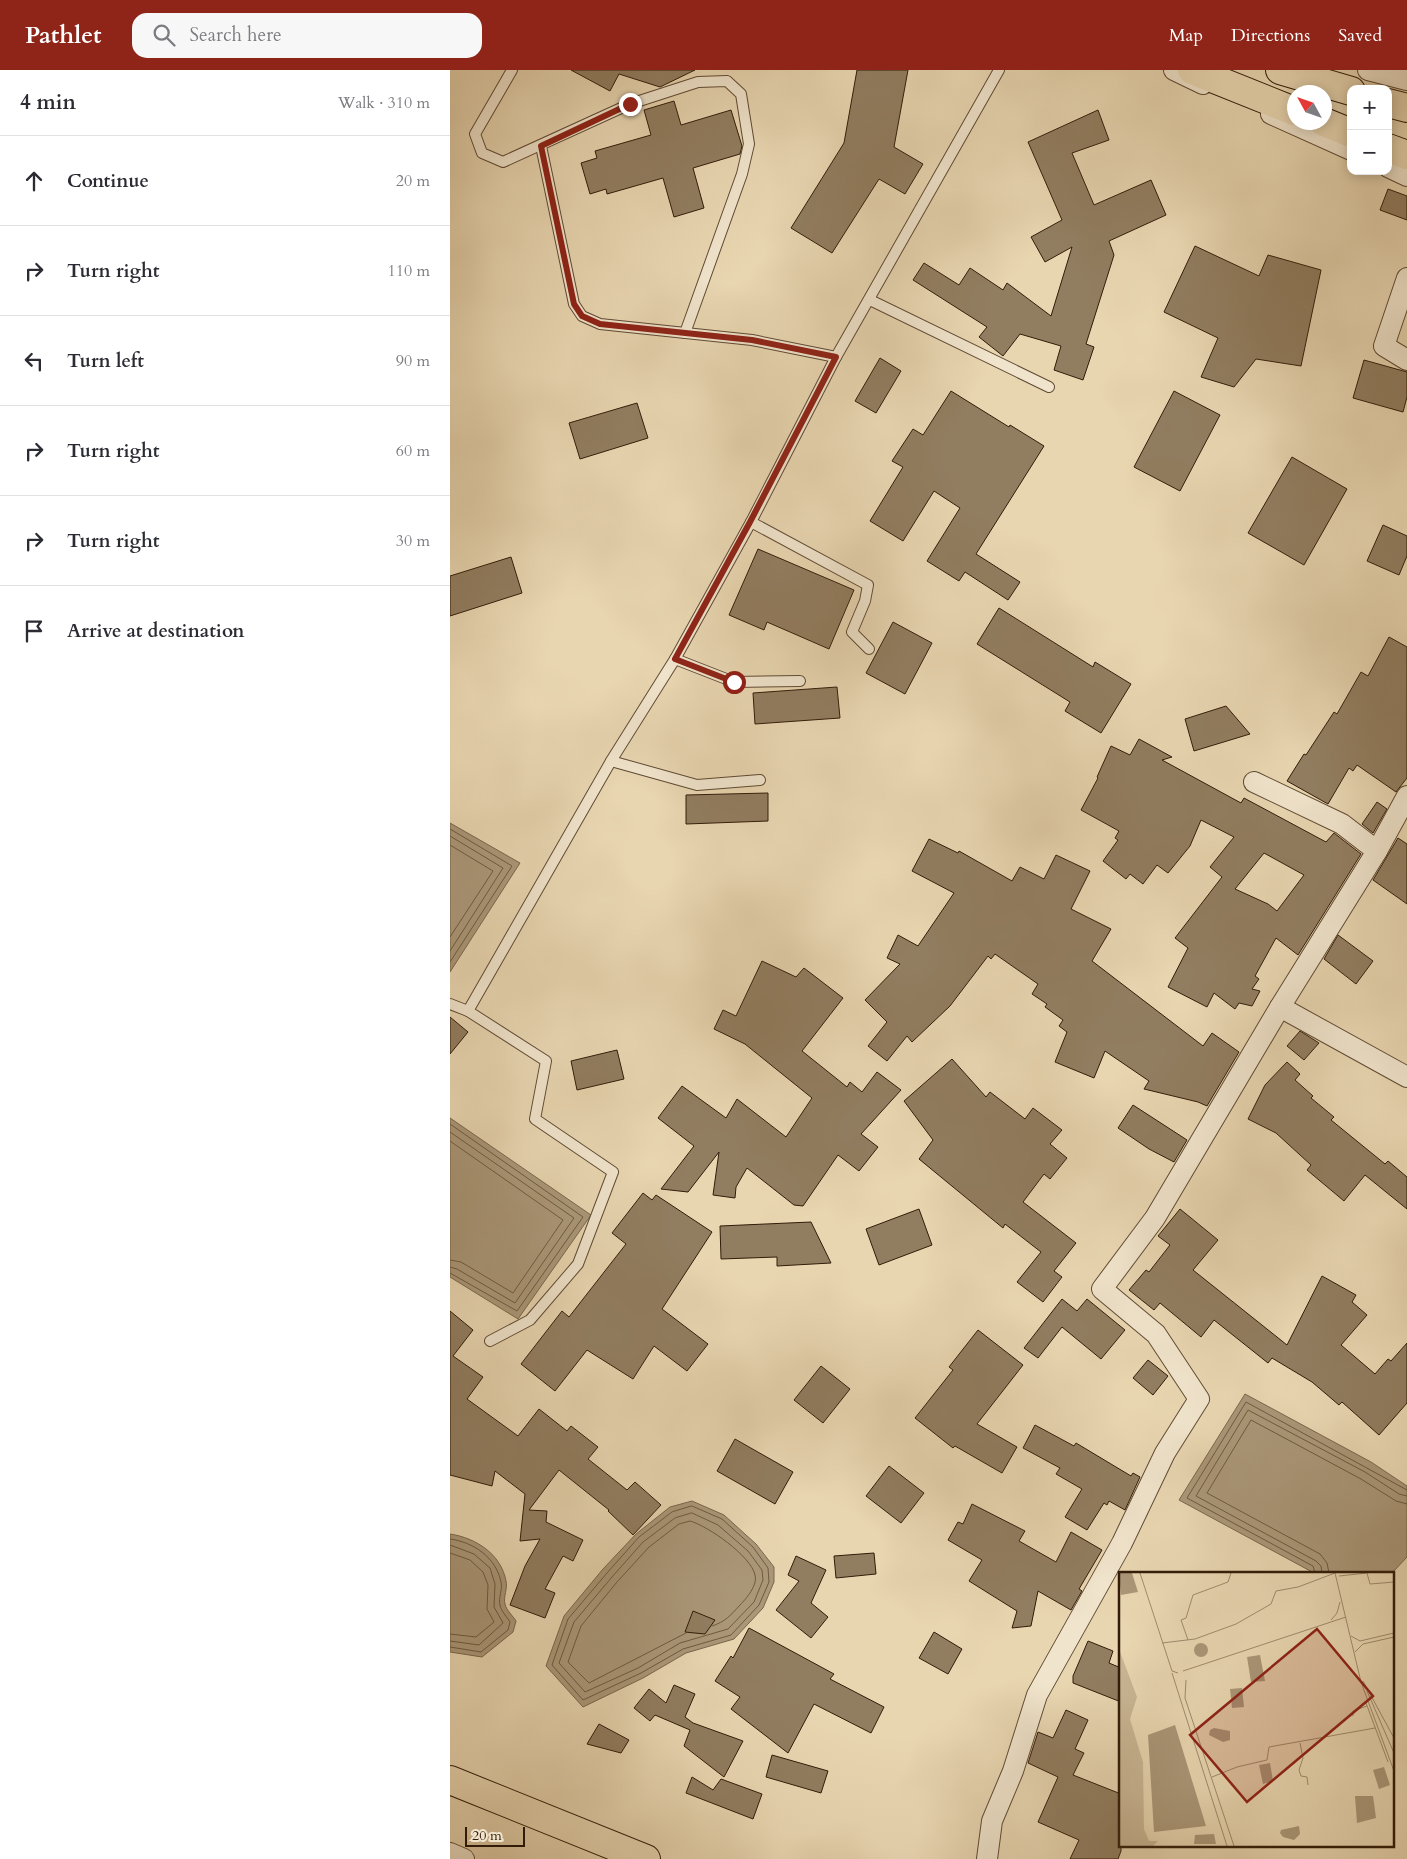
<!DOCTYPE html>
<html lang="en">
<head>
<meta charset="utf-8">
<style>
	:root { --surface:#fff; --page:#f7f7f7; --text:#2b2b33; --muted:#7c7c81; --line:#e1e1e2; --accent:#8f2418 }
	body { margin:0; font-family:Cardo,serif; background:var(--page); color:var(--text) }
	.controls { position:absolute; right:15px; top:15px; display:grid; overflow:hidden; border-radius:10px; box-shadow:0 2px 12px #0003 }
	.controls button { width:45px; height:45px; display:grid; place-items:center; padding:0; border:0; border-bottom:1px solid var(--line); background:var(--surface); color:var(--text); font:25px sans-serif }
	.compass { position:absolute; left:837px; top:15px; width:45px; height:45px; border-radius:50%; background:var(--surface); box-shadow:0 2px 12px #0003; rotate:310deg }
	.scale { position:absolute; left:15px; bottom:12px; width:60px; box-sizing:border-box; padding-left:5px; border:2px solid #321c09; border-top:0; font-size:14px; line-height:18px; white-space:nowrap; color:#321c09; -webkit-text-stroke:4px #f0e4cc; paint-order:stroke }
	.stop { position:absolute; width:15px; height:15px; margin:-11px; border:4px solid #8f2418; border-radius:50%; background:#fff }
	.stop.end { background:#8f2418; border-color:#fff; box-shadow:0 1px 5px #0008 }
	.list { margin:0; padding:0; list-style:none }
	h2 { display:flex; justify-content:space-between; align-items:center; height:65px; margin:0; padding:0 20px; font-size:21px }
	h2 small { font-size:16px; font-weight:400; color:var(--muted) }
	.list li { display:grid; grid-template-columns:32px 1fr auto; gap:15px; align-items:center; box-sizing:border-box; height:90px; padding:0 20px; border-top:1px solid var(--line) }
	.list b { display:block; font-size:19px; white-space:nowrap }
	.list em { font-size:16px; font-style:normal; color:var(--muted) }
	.icon { flex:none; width:28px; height:28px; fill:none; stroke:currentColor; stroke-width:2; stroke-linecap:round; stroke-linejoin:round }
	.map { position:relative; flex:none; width:957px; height:1789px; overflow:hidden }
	header { display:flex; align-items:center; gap:30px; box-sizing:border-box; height:70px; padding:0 25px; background:var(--accent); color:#fff }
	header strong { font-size:24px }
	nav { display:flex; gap:28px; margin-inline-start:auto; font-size:18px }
	.search { width:350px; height:45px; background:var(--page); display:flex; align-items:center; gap:12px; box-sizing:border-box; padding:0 18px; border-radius:15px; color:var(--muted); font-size:19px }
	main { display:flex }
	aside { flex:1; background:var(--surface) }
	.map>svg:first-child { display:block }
	.water { fill:#aa9778; stroke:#7a664c }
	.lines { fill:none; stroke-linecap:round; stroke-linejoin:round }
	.shore { stroke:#6e5a40; stroke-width:1 }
	.building { fill:#917d60; stroke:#321c09; fill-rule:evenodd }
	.lane-casing { stroke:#604a33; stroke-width:12 }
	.street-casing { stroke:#604a33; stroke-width:22 }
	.highway-casing { stroke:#321c09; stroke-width:30 }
	.lane { stroke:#f0e4cc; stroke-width:10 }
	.street { stroke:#f0e4cc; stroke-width:20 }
	.highway { stroke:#e8d6b1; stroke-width:28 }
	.route { stroke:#8f2418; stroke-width:6 }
	.inset-road { fill:none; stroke:#9f8c6e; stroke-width:1 }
	.view { fill:#8f2418; fill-opacity:0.15; stroke:#8f2418; stroke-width:2.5 }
	.inset-edge { fill:none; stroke:#321c09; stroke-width:2.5 }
</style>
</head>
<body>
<header>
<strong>Pathlet</strong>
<div class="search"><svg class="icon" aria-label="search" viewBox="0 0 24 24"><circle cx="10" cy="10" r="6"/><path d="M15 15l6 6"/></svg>Search here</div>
<nav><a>Map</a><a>Directions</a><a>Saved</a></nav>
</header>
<main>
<aside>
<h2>4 min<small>Walk · 310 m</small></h2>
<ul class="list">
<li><svg class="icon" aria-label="ahead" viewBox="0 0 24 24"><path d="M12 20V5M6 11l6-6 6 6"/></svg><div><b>Continue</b></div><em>20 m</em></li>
<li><svg class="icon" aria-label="right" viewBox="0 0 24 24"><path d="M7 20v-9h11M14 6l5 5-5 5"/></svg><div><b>Turn right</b></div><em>110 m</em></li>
<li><svg class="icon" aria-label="left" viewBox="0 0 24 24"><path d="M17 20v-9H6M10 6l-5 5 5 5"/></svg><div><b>Turn left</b></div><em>90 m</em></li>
<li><svg class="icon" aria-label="right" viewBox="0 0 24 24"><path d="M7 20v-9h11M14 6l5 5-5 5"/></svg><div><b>Turn right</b></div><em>60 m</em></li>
<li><svg class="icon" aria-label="right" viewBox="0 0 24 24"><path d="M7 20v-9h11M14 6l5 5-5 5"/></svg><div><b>Turn right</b></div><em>30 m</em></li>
<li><svg class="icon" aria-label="arrive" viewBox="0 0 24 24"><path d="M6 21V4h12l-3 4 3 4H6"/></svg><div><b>Arrive at destination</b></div></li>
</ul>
</aside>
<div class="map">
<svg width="957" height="1789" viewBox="0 0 957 1789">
	<rect width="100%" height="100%" fill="#e8d6b1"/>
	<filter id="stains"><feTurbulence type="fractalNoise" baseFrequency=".004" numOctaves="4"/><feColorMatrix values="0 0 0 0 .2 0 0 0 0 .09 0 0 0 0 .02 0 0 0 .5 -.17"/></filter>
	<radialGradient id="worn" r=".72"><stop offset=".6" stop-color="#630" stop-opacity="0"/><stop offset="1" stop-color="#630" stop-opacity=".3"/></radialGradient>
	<g class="water">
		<path d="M0 753 70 793 0 902Z"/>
		<path d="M0 1048 141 1145 68 1249 0 1207Z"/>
		<path d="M795 1324 921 1392 957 1416V1487L942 1503H864L729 1430Z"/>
		<path d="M242 1431 274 1445 306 1474 324 1497V1512L313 1538 284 1569 236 1583 193 1608 133 1637 96 1596 114 1546 153 1499 186 1464 220 1437Z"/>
		<path d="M0 1464C26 1468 51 1484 56 1511 58 1518 53 1527 55 1534 56 1540 63 1546 66 1551L63 1562 32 1587 0 1582Z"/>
	</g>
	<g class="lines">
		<g class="shore">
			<path d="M0 759 62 796 0 892"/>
			<path d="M0 766 53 798 0 881"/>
			<path d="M0 775 43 801 0 867"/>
			<path d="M0 1054 133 1147 67 1241 0 1203"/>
			<path d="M0 1062 124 1148 65 1233 7 1199 0 1197"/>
			<path d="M0 1071 113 1150 63 1223 11 1192 0 1190"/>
			<path d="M242 1436 272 1449 303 1477 318 1498 319 1512 309 1535 281 1565 233 1579 191 1603 133 1630 102 1595 118 1549 157 1503 189 1467 222 1442Z"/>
			<path d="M242 1443 268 1455 298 1481 312 1500 313 1510 304 1532 278 1559 230 1573 188 1598 135 1622 109 1593 124 1552 162 1507 193 1472 225 1448Z"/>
			<path d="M0 1469C23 1472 46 1487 51 1512 53 1519 48 1528 50 1535 51 1541 57 1547 60 1552L58 1560 31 1582 0 1577"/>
			<path d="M0 1475 24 1484 40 1498 45 1514 44 1537 53 1553 29 1575 0 1571"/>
			<path d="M0 1483 20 1490 33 1502 38 1515 37 1539 44 1552 26 1567 0 1564"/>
			<path d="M865 1503 863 1496 737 1428 796 1332 957 1420"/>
			<path d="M872 1503 871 1496 866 1491 746 1426 798 1340 915 1402 949 1424 957 1426"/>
			<path d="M879 1503 877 1493 870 1484 757 1423 801 1350 911 1409 946 1431 957 1434"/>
			<path d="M236 1563 139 1613 118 1592 131 1556 167 1512 199 1477 229 1454 240 1451C258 1456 301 1486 305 1505 308 1515 296 1529 290 1535 281 1545 275 1552 262 1556"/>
		</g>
	</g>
	<g class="building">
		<path d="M121 0H245L210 17 169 4 160 21Z"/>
		<path d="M407 0H458L444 77 473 94 455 124 429 109 382 183 341 158 394 73Z"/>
		<path d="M224 31 231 55 281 40 292 76 290 84 243 98 254 138 224 147 213 108 157 124 156 119 140 124 131 93 147 88 145 81 201 65 194 40Z"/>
		<path d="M648 40 659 70 622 83 644 135 701 110 716 145 659 171 664 185 636 274 644 277 633 310 604 300 611 276 570 264 553 286 529 267 537 257 463 210 474 193 509 215 520 198 553 220 557 213 601 246 622 177 595 192 581 167 612 150 578 72Z"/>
		<path d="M938 119 957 126V150L930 140Z"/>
		<path d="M745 176 809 206 818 185 871 200 851 296 806 289 784 317 751 307 768 268 714 242Z"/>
		<path d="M430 288 451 301 426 343 405 331Z"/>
		<path d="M914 290 957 302V327L953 342 903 328Z"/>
		<path d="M501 321 559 357 560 355 594 376 526 484 570 512 558 530 515 502 509 511 477 491 510 438 484 421 453 471 420 451 453 397 442 391 463 359 473 365Z"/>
		<path d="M724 321 770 345 730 421 684 397Z"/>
		<path d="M187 333 198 368 130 389 119 353Z"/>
		<path d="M842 387 897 419 854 495 798 463Z"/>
		<path d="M933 455 957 466V486L949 505 917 491Z"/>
		<path d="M308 479 404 520 379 579 317 552 314 560 279 545Z"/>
		<path d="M61 487 72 523 0 546V506Z"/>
		<path d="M549 538 643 597 645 592 681 614 651 663 615 641 620 632 527 574Z"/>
		<path d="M443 552 482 573 455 624 416 603Z"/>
		<path d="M939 567 957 577V708L946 722 907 695 903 701 899 698 878 734 837 711 854 684 856 685 884 642 887 644 911 602 918 606Z"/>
		<path d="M387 617 390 648 305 654 303 623Z"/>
		<path d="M776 636 800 664 744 681 735 649Z"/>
		<path d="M689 669 722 687 712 690 791 733 794 728 876 772 884 763 911 784 848 885 826 868 805 906 809 909 802 919 810 921 802 936 789 933 785 939 764 923 757 937 718 917 738 878 725 868 772 807 760 797 784 767 751 750 740 776 718 803 707 795 693 814 680 804 676 809 653 791 668 770 665 768 669 761 631 740 648 708 647 707 661 676 680 685ZM814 783 854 805 827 841 818 834 785 819Z"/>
		<path d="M318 723V751L236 754V725Z"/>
		<path d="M927 732 937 739 923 763 912 754Z"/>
		<path d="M948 768 957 774V834L923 810Z"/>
		<path d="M479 769 508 783 509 781 562 811 570 797 594 809 606 785 640 801 621 839 661 859 642 891 753 976 762 963 789 982 757 1036 748 1032 694 1019 699 1011 655 981 644 1008 605 992 617 962 609 956 613 950 595 937 597 934 582 924 588 914 545 884 541 889 538 886 500 936 462 972 457 966 437 991 418 976 437 952 415 930 450 894 437 888 448 865 468 876 504 823 462 801Z"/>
		<path d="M888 865 923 891 906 914 874 889Z"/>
		<path d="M312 891 346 907 354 898 393 928 352 981 397 1017 400 1012 412 1022 427 1002 451 1020 411 1064 428 1077 409 1101 388 1085 353 1136 344 1135 297 1098 286 1117 285 1128 263 1125 269 1082 238 1122 211 1119 244 1076 208 1048 232 1016 276 1048 287 1029 336 1067 362 1028 295 974 264 959 273 940 286 946Z"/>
		<path d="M0 947 18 962 0 984Z"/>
		<path d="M850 961 869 973 854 990 837 976Z"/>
		<path d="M167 980 174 1009 127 1020 121 991Z"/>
		<path d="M502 989 536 1027 540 1022 575 1049 583 1038 612 1060 600 1074 617 1088 600 1109 594 1104 573 1132 626 1173 604 1201 612 1207 593 1232 567 1212 591 1182 555 1154 553 1158 469 1089 483 1070 454 1031Z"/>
		<path d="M837 992 850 1004 845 1010 863 1026 861 1028 884 1047 881 1050 935 1094 938 1091 957 1107V1139L915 1105 894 1131 857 1100 861 1095 826 1063 798 1049 815 1015Z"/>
		<path d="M683 1035 737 1070 724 1092 699 1079 668 1058Z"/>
		<path d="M193 1123 202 1130 206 1125 262 1162 212 1239 258 1274 237 1301 204 1276 183 1309 137 1280 105 1321 71 1294 112 1241 119 1247 176 1174 162 1163Z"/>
		<path d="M469 1139 482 1175 429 1195 416 1159Z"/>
		<path d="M730 1139 768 1170 743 1200 837 1275 872 1206 906 1225 902 1232 917 1245 891 1275 925 1304 938 1289 941 1291 957 1273V1333L929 1365 892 1332 889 1335 862 1312 822 1288 818 1293 764 1250 751 1267 710 1233 704 1240 679 1220 696 1200 699 1202 720 1175 708 1166Z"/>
		<path d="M361 1152 381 1193 327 1196V1187L271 1189 270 1156Z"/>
		<path d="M612 1229 627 1241 637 1229 675 1260 651 1289 612 1257 588 1288 574 1278Z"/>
		<path d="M0 1241 23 1260 3 1286 33 1307 17 1329 68 1366 89 1339 117 1361 121 1356 148 1377 138 1389 177 1420 185 1412 211 1435 183 1465 158 1441 159 1440 109 1400 79 1440 97 1441 96 1452 133 1470 123 1491 113 1486 95 1519 105 1523 95 1548 60 1535 75 1496 90 1469 70 1471 75 1424 45 1401 42 1416 0 1405Z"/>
		<path d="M528 1260 573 1295 527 1354 567 1377 552 1403 505 1376 503 1378 465 1348 503 1300 499 1297Z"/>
		<path d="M698 1290 718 1306 703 1325 683 1308Z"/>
		<path d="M371 1296 400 1319 373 1353 344 1330Z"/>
		<path d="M585 1355 624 1376 626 1373 681 1406 683 1403 690 1407 675 1440 659 1431 657 1435 654 1433 637 1460 615 1447 632 1419 606 1404 610 1398 573 1378Z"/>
		<path d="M285 1369 343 1402 325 1434 267 1401Z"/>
		<path d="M439 1396 474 1423 451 1453 416 1426Z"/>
		<path d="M522 1434 575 1461 569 1471 606 1492 621 1462 652 1480 629 1519 632 1521 621 1540 588 1521 581 1556 562 1558 567 1541 519 1511 532 1490 498 1470 508 1452 513 1454Z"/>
		<path d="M424 1483 426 1504 386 1508 384 1486Z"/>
		<path d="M346 1486 376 1500 361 1533 378 1547 361 1568 326 1540 349 1511 338 1505Z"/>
		<path d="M243 1541 265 1550 255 1564 235 1562Z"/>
		<path d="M299 1558 384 1604 380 1609 434 1637 421 1663 364 1634 338 1683 281 1639 290 1627 265 1611 281 1586 283 1588Z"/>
		<path d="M484 1562 512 1579 498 1604 469 1588Z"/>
		<path d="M638 1571 663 1581 659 1593 671 1598V1632L623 1613V1606Z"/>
		<path d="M224 1615 245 1624 235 1647 243 1653 293 1671 274 1707 234 1676 240 1660 205 1645 200 1651 184 1638 199 1619 216 1633Z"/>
		<path d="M616 1640 638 1650 625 1679 634 1683 623 1705 671 1724V1781L668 1789H620L629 1770 588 1752 608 1707 578 1693 588 1662 603 1668Z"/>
		<path d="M149 1654 179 1670 171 1683 137 1674Z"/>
		<path d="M322 1685 378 1701 371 1723 316 1707Z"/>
		<path d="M242 1707 263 1720 271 1709 312 1724 303 1749 236 1723Z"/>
	</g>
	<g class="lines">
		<defs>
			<g id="lane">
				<path d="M62 0 25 64 32 83 53 92 180 34 248 12 277 11 291 24 299 74 292 104 235 263"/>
				<path d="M91 76 124 234 132 246 150 254 302 270 386 287"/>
				<path d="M420 230 599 317"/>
				<path d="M301 452 418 515 415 531 402 562 419 579"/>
				<path d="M225 589 284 612 350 611"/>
				<path d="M161 691 247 715 310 710"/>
				<path d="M0 934 18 941 96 991 85 1049 163 1102 128 1194 80 1250 40 1271"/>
				<path d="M18 941 161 691 225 589 301 452 386 287 549 0"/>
			</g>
			<g id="street">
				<path d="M724 0 753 14"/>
				<path d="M918 0 957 10"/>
				<path d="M821 44 901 80"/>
				<path d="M938 97 957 106"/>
				<path d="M957 208 934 276 957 290"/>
				<path d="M804 712 892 754 927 781"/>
				<path d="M830 937 957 1007"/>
				<path d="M0 1783 14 1789"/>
				<path d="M537 1789 542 1751 563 1701 587 1625 672 1473 715 1383 749 1329 706 1264 652 1219 705 1148 830 937 927 781 957 726"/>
			</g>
			<g id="highway">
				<path d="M742 0 844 41"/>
				<path d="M830 0 901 21"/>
				<path d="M938 33 957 38"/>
				<path d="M874 52 901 63"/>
				<path d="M938 78 957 85"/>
				<path d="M0 1710 196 1789"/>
			</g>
		</defs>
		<use href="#lane" class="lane-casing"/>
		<use href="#street" class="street-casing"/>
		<use href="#highway" class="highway-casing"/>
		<use href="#lane" class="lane"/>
		<use href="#street" class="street"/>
		<use href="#highway" class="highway"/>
	</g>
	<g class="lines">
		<path class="route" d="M180 34 91 76 124 234 132 246 150 254 302 270 386 287 300 452 225 589 284 612"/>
	</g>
	<g transform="translate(669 1502)">
		<rect width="275" height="275" fill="#e8d6b1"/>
		<path d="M0 77 18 125 11 147 24 190 25 257 30 269H39L34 274H0Z" fill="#c9b694"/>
		<path d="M0 1H13L19 20 2 23ZM75 78a7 7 0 1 1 14 0a7 7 0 1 1-14 0ZM141 83 146 109 132 110 128 85ZM123 116 125 135 113 136 111 117ZM56 153 87 254 35 260 29 163ZM95 156 111 159V168L104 170 90 163 91 158ZM151 191 154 209 144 212 140 193ZM265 195 271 213 260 217 254 198ZM236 224H254L257 246 238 251ZM180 254 181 262 175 268 164 265 161 261 162 258ZM95 262 97 272H75L76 263Z" fill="#aa9778"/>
		<path class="inset-road" d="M21 1 53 99 59 101M216 1 242 110 275 199M220 4 248 1 251 12 275 10M212 48 218 41 221 30M232 64 241 69 275 61M69 68 62 48 67 46 74 23 109 10 112 1M43 71 76 67 117 52 152 32 157 19 179 15 216 1M236 80 244 72 275 65M64 99 227 45M53 101 108 274M67 108 66 126 115 274M244 109 275 166M248 119 275 181M247 131 269 190M234 144V139L248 134M181 171 184 186 180 198 182 204 188 205 189 213M93 205 118 195 148 188 150 175 256 156"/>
		<path class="view" d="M198 57 254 124 128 230 71 163Z"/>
		<rect width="275" height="275" class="inset-edge"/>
	</g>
	<rect width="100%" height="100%" filter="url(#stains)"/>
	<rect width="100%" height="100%" fill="url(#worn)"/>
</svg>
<div class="controls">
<button>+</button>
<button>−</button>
</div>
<svg class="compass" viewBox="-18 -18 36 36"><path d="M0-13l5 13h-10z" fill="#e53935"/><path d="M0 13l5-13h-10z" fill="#7c7c81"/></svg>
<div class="scale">20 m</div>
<div class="stop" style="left:284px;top:612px"></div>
<div class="stop end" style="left:180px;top:34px"></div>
</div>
</main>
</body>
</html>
